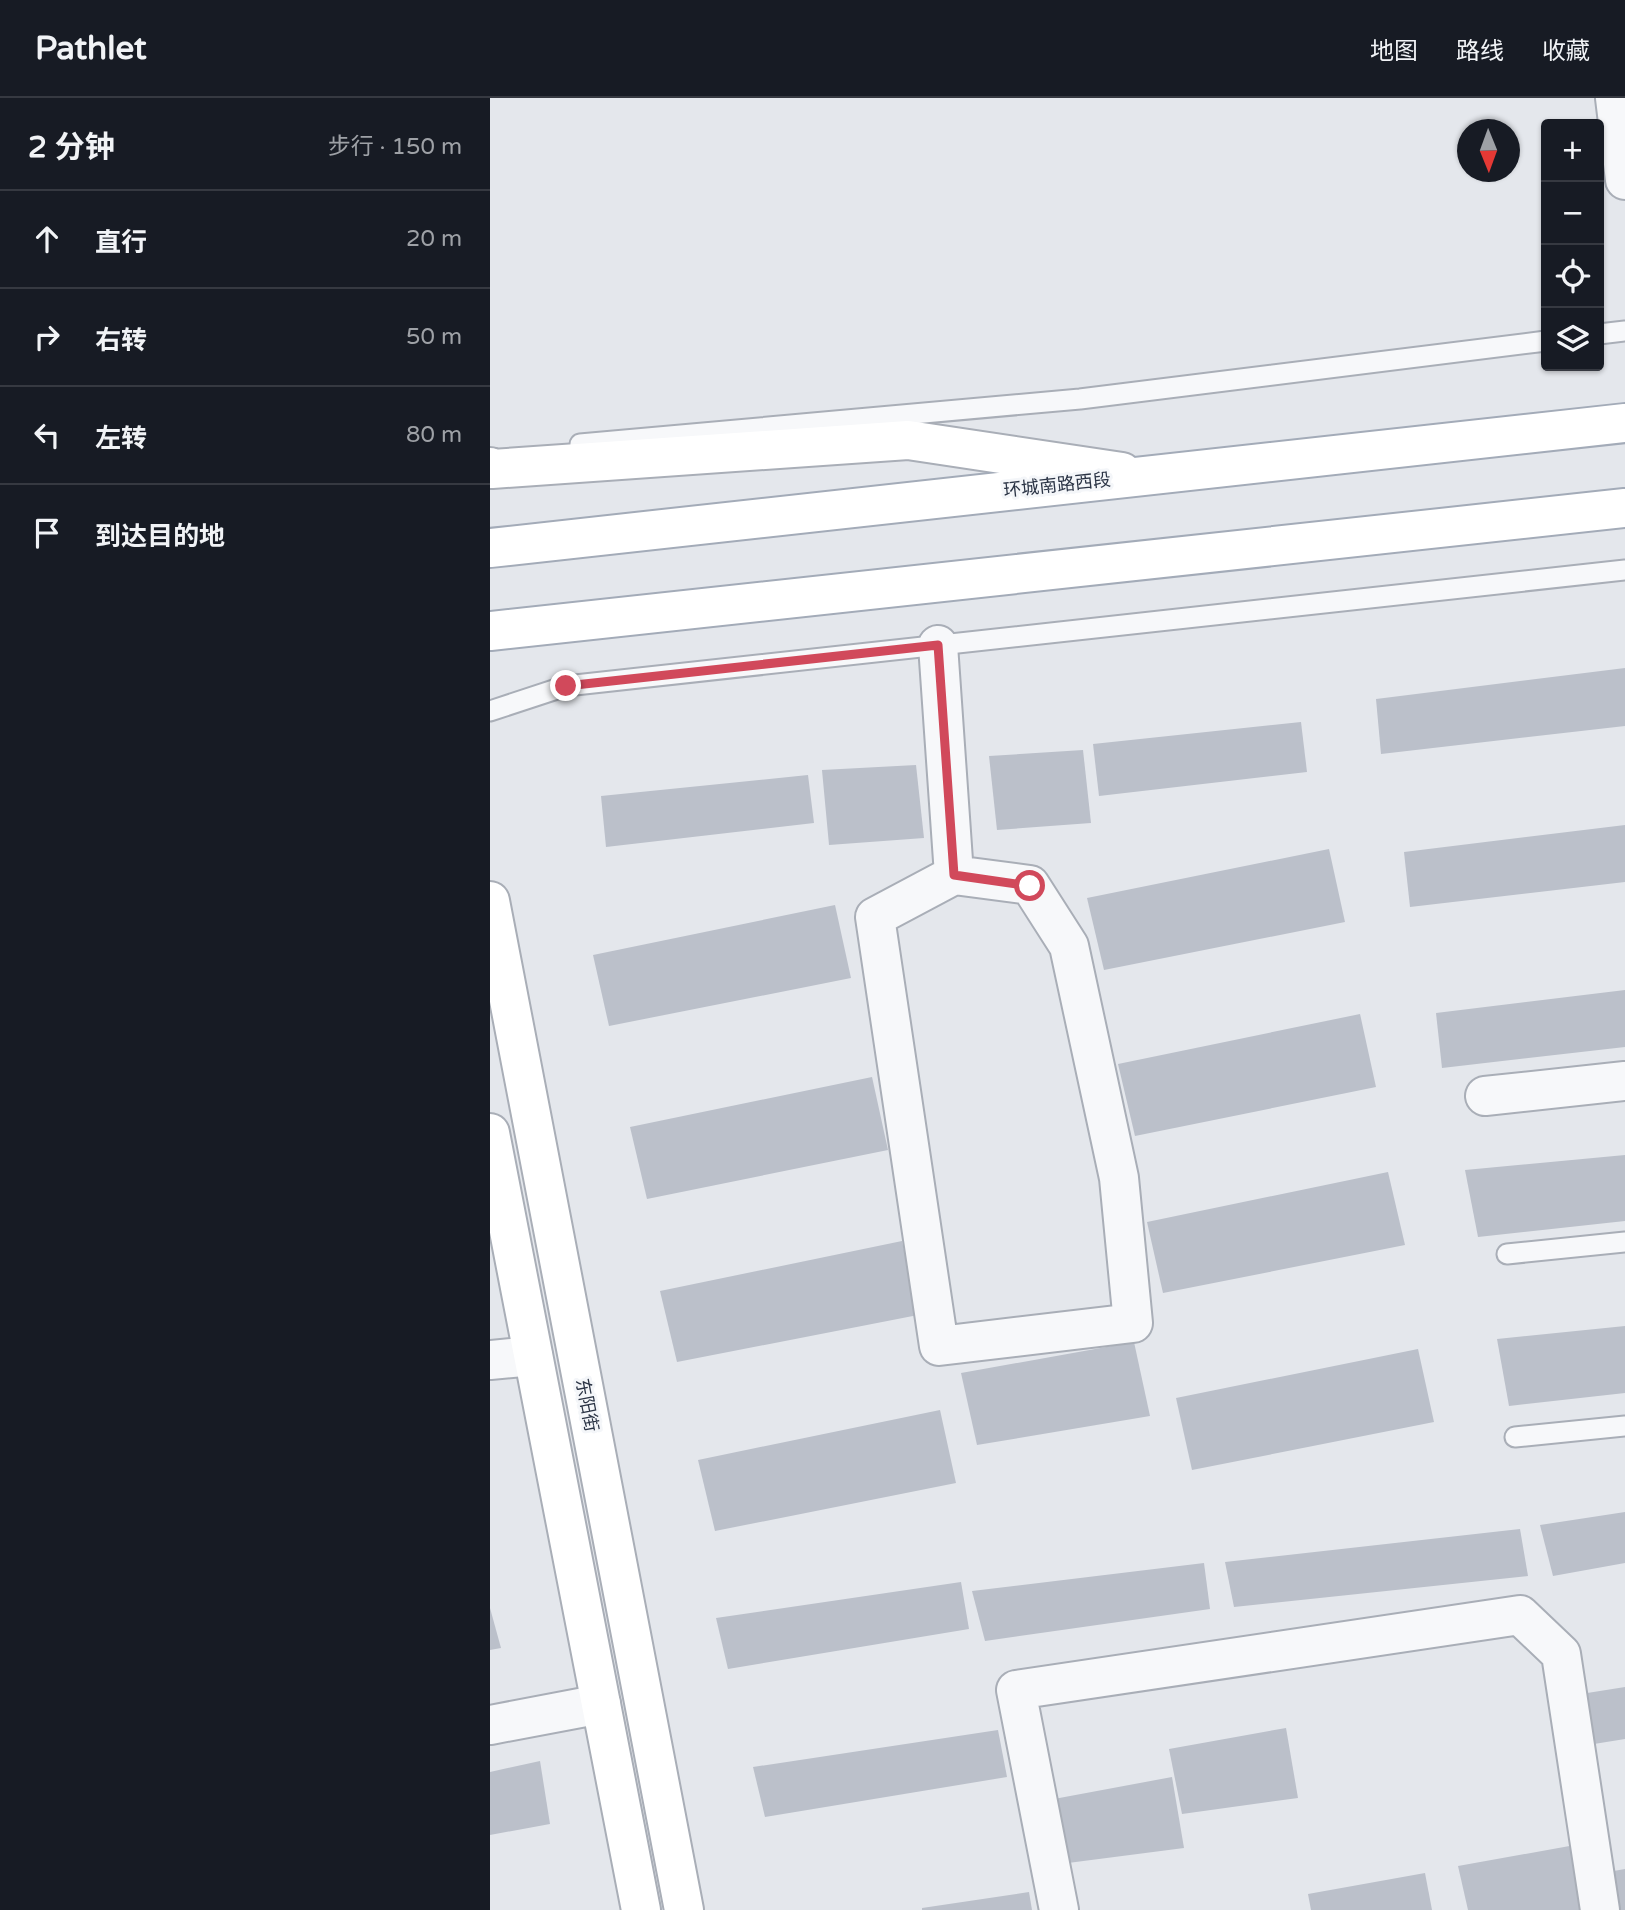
<!DOCTYPE html>
<html lang="zh">
<head>
<meta charset="utf-8">
<style>
	:root { --surface:#171b24; --page:#242831; --text:#f1f3f6; --muted:#9ea1a6; --line:#363941 }
	body { margin:0; font-family:"Varela Round","Noto Sans SC",sans-serif; background:var(--page); color:var(--text) }
	.controls { position:absolute; right:21px; top:21px; display:grid; overflow:hidden; border-radius:7px; box-shadow:0 2px 5px #0004 }
	.controls button { width:63px; height:63px; display:grid; place-items:center; padding:0; border:0; border-bottom:2px solid var(--line); background:var(--surface); color:var(--text); font:35px sans-serif }
	.compass { position:absolute; left:967px; top:21px; width:63px; height:63px; border-radius:50%; background:var(--surface); box-shadow:0 2px 5px #0004; rotate:179deg }
	.stop { position:absolute; width:21px; height:21px; margin:-16px; border:5px solid #d1495b; border-radius:50%; background:#fff }
	.stop.end { background:#d1495b; border-color:#fff; box-shadow:0 2px 7px #0008 }
	.list { margin:0; padding:0; list-style:none }
	h2 { display:flex; justify-content:space-between; align-items:center; height:91px; margin:0; padding:0 28px; font-size:30px }
	h2 small { font-size:23px; font-weight:400; color:var(--muted) }
	.list li { display:grid; grid-template-columns:46px 1fr auto; gap:21px; align-items:center; box-sizing:border-box; height:98px; padding:0 28px; border-top:2px solid var(--line) }
	.list b { display:block; font-size:26px; white-space:nowrap }
	.list em { font-size:23px; font-style:normal; color:var(--muted) }
	.icon { flex:none; width:38px; height:38px; fill:none; stroke:currentColor; stroke-width:2; stroke-linecap:round; stroke-linejoin:round }
	.map { position:relative; flex:none; width:1135px; height:1812px; overflow:hidden }
	header { display:flex; align-items:center; gap:42px; box-sizing:border-box; height:98px; padding:0 35px; background:var(--surface); border-bottom:2px solid var(--line) }
	header strong { font-size:33px }
	nav { display:flex; gap:38px; margin-inline-start:auto; font-size:24px }
	main { display:flex }
	aside { flex:1; background:var(--surface) }
	.map>svg:first-child { display:block }
	.building { fill:#bbc0ca }
	.lines { fill:none; stroke-linecap:round; stroke-linejoin:round }
	.service-casing { stroke:#a9aeb7; stroke-width:23 }
	.minor-casing { stroke:#a9aeb7; stroke-width:42 }
	.secondary-casing { stroke:#a9aeb7; stroke-width:42 }
	.primary-casing { stroke:#a3abb8; stroke-width:42 }
	.service { stroke:#f7f8fa; stroke-width:19 }
	.minor { stroke:#f7f8fa; stroke-width:38 }
	.secondary { stroke:#fff; stroke-width:38 }
	.primary { stroke:#fff; stroke-width:38 }
	.route { stroke:#d1495b; stroke-width:9 }
	.labels { text-anchor:middle; stroke-width:6; stroke-linejoin:round; paint-order:stroke }
	.street-label { font-size:18px; fill:#2b3445; stroke:#f4f6f9 }
</style>
</head>
<body>
<header>
<strong>Pathlet</strong>
<nav><a>地图</a><a>路线</a><a>收藏</a></nav>
</header>
<main>
<aside>
<h2>2 分钟<small>步行 · 150 m</small></h2>
<ul class="list">
<li><svg class="icon" aria-label="ahead" viewBox="0 0 24 24"><path d="M12 20V5M6 11l6-6 6 6"/></svg><div><b>直行</b></div><em>20 m</em></li>
<li><svg class="icon" aria-label="right" viewBox="0 0 24 24"><path d="M7 20v-9h11M14 6l5 5-5 5"/></svg><div><b>右转</b></div><em>50 m</em></li>
<li><svg class="icon" aria-label="left" viewBox="0 0 24 24"><path d="M17 20v-9H6M10 6l-5 5 5 5"/></svg><div><b>左转</b></div><em>80 m</em></li>
<li><svg class="icon" aria-label="arrive" viewBox="0 0 24 24"><path d="M6 21V4h12l-3 4 3 4H6"/></svg><div><b>到达目的地</b></div></li>
</ul>
</aside>
<div class="map">
<svg width="1135" height="1812" viewBox="0 0 1135 1812">
	<rect width="100%" height="100%" fill="#e4e7ec"/>
	<g class="building">
		<path d="M1135 570V628L891 656 886 601Z"/>
		<path d="M811 624 817 674 609 698 603 646Z"/>
		<path d="M593 652 601 725 507 732 499 658Z"/>
		<path d="M426 667 434 740 339 747 332 672Z"/>
		<path d="M318 677 324 725 116 749 111 698Z"/>
		<path d="M1135 727V784L920 809 914 754Z"/>
		<path d="M839 751 855 824 614 872 597 800Z"/>
		<path d="M345 807 361 880 119 928 103 857Z"/>
		<path d="M1135 892V949L952 970 946 915Z"/>
		<path d="M870 916 886 989 645 1038 628 966Z"/>
		<path d="M382 979 398 1052 157 1101 140 1029Z"/>
		<path d="M1135 1057V1123L988 1139 975 1072Z"/>
		<path d="M898 1074 915 1147 673 1195 657 1124Z"/>
		<path d="M412 1143 428 1217 187 1264 170 1193Z"/>
		<path d="M1135 1228V1295L1019 1308 1007 1241Z"/>
		<path d="M644 1244 660 1318 487 1347 471 1275Z"/>
		<path d="M928 1251 944 1324 702 1372 686 1300Z"/>
		<path d="M450 1312 466 1385 225 1433 208 1362Z"/>
		<path d="M1135 1414V1465L1063 1478 1050 1427Z"/>
		<path d="M1030 1431 1038 1478 744 1509 735 1464Z"/>
		<path d="M714 1465 720 1511 495 1543 482 1493Z"/>
		<path d="M471 1484 479 1531 238 1571 226 1520Z"/>
		<path d="M0 1510 11 1550 0 1552Z"/>
		<path d="M1135 1589V1641L1104 1646 1091 1596Z"/>
		<path d="M796 1630 808 1700 692 1716 679 1651Z"/>
		<path d="M508 1632 517 1679 275 1719 263 1669Z"/>
		<path d="M50 1663 60 1726 0 1737V1674Z"/>
		<path d="M682 1679 694 1750 578 1765 564 1701Z"/>
		<path d="M1085 1747 1096 1812H978L968 1768Z"/>
		<path d="M1135 1771V1812H1128L1118 1774Z"/>
		<path d="M935 1775 942 1812H821L818 1796Z"/>
		<path d="M539 1794 542 1812H432V1810Z"/>
	</g>
	<g class="lines">
		<defs>
			<g id="service">
				<path d="M1109 236 1135 233"/>
				<path d="M90 346 590 301 1056 243"/>
				<path d="M0 613 76 588 1135 472"/>
				<path d="M1017 1156 1135 1144"/>
				<path d="M1025 1339 1135 1328"/>
			</g>
			<g id="minor">
				<path d="M1125 0 1135 82"/>
				<path d="M448 547 464 777 385 819 449 1248 643 1225 629 1080 579 848 540 787 464 777"/>
				<path d="M995 998 1135 983"/>
				<path d="M0 1262 43 1258"/>
				<path d="M0 1627 111 1606"/>
				<path d="M569 1812 526 1592 1030 1517 1071 1556 1110 1812"/>
			</g>
			<g id="secondary">
				<path d="M0 369 2 371 418 342 632 374"/>
				<path d="M0 803 194 1812"/>
				<path d="M0 1035 151 1812"/>
			</g>
			<g id="primary">
				<path d="M0 450 1135 325"/>
				<path d="M0 533 1135 410"/>
			</g>
		</defs>
		<use href="#service" class="service-casing"/>
		<use href="#minor" class="minor-casing"/>
		<use href="#secondary" class="secondary-casing"/>
		<use href="#primary" class="primary-casing"/>
		<use href="#service" class="service"/>
		<use href="#minor" class="minor"/>
		<use href="#secondary" class="secondary"/>
		<use href="#primary" class="primary"/>
	</g>
	<g class="lines">
		<path class="route" d="M76 588 448 547 464 777 540 788"/>
	</g>
	<g class="labels">
		<g class="street-label">
			<text transform="translate(567 387) rotate(-6)" y="6">环城南路西段</text>
			<text transform="translate(97 1307) rotate(79)" y="6">东阳街</text>
		</g>
	</g>
</svg>
<div class="controls">
<button>+</button>
<button>−</button>
<button><svg class="icon" aria-label="locate" viewBox="0 0 24 24"><circle cx="12" cy="12" r="6"/><path d="M12 2v4M12 18v4M2 12h4M18 12h4"/></svg></button>
<button><svg class="icon" aria-label="layers" viewBox="0 0 24 24"><path d="M12 4l9 5-9 5-9-5zM3 14l9 5 9-5"/></svg></button>
</div>
<svg class="compass" viewBox="-18 -18 36 36"><path d="M0-13l5 13h-10z" fill="#e53935"/><path d="M0 13l5-13h-10z" fill="#9ea1a6"/></svg>
<div class="stop" style="left:540px;top:788px"></div>
<div class="stop end" style="left:76px;top:588px"></div>
</div>
</main>
</body>
</html>
